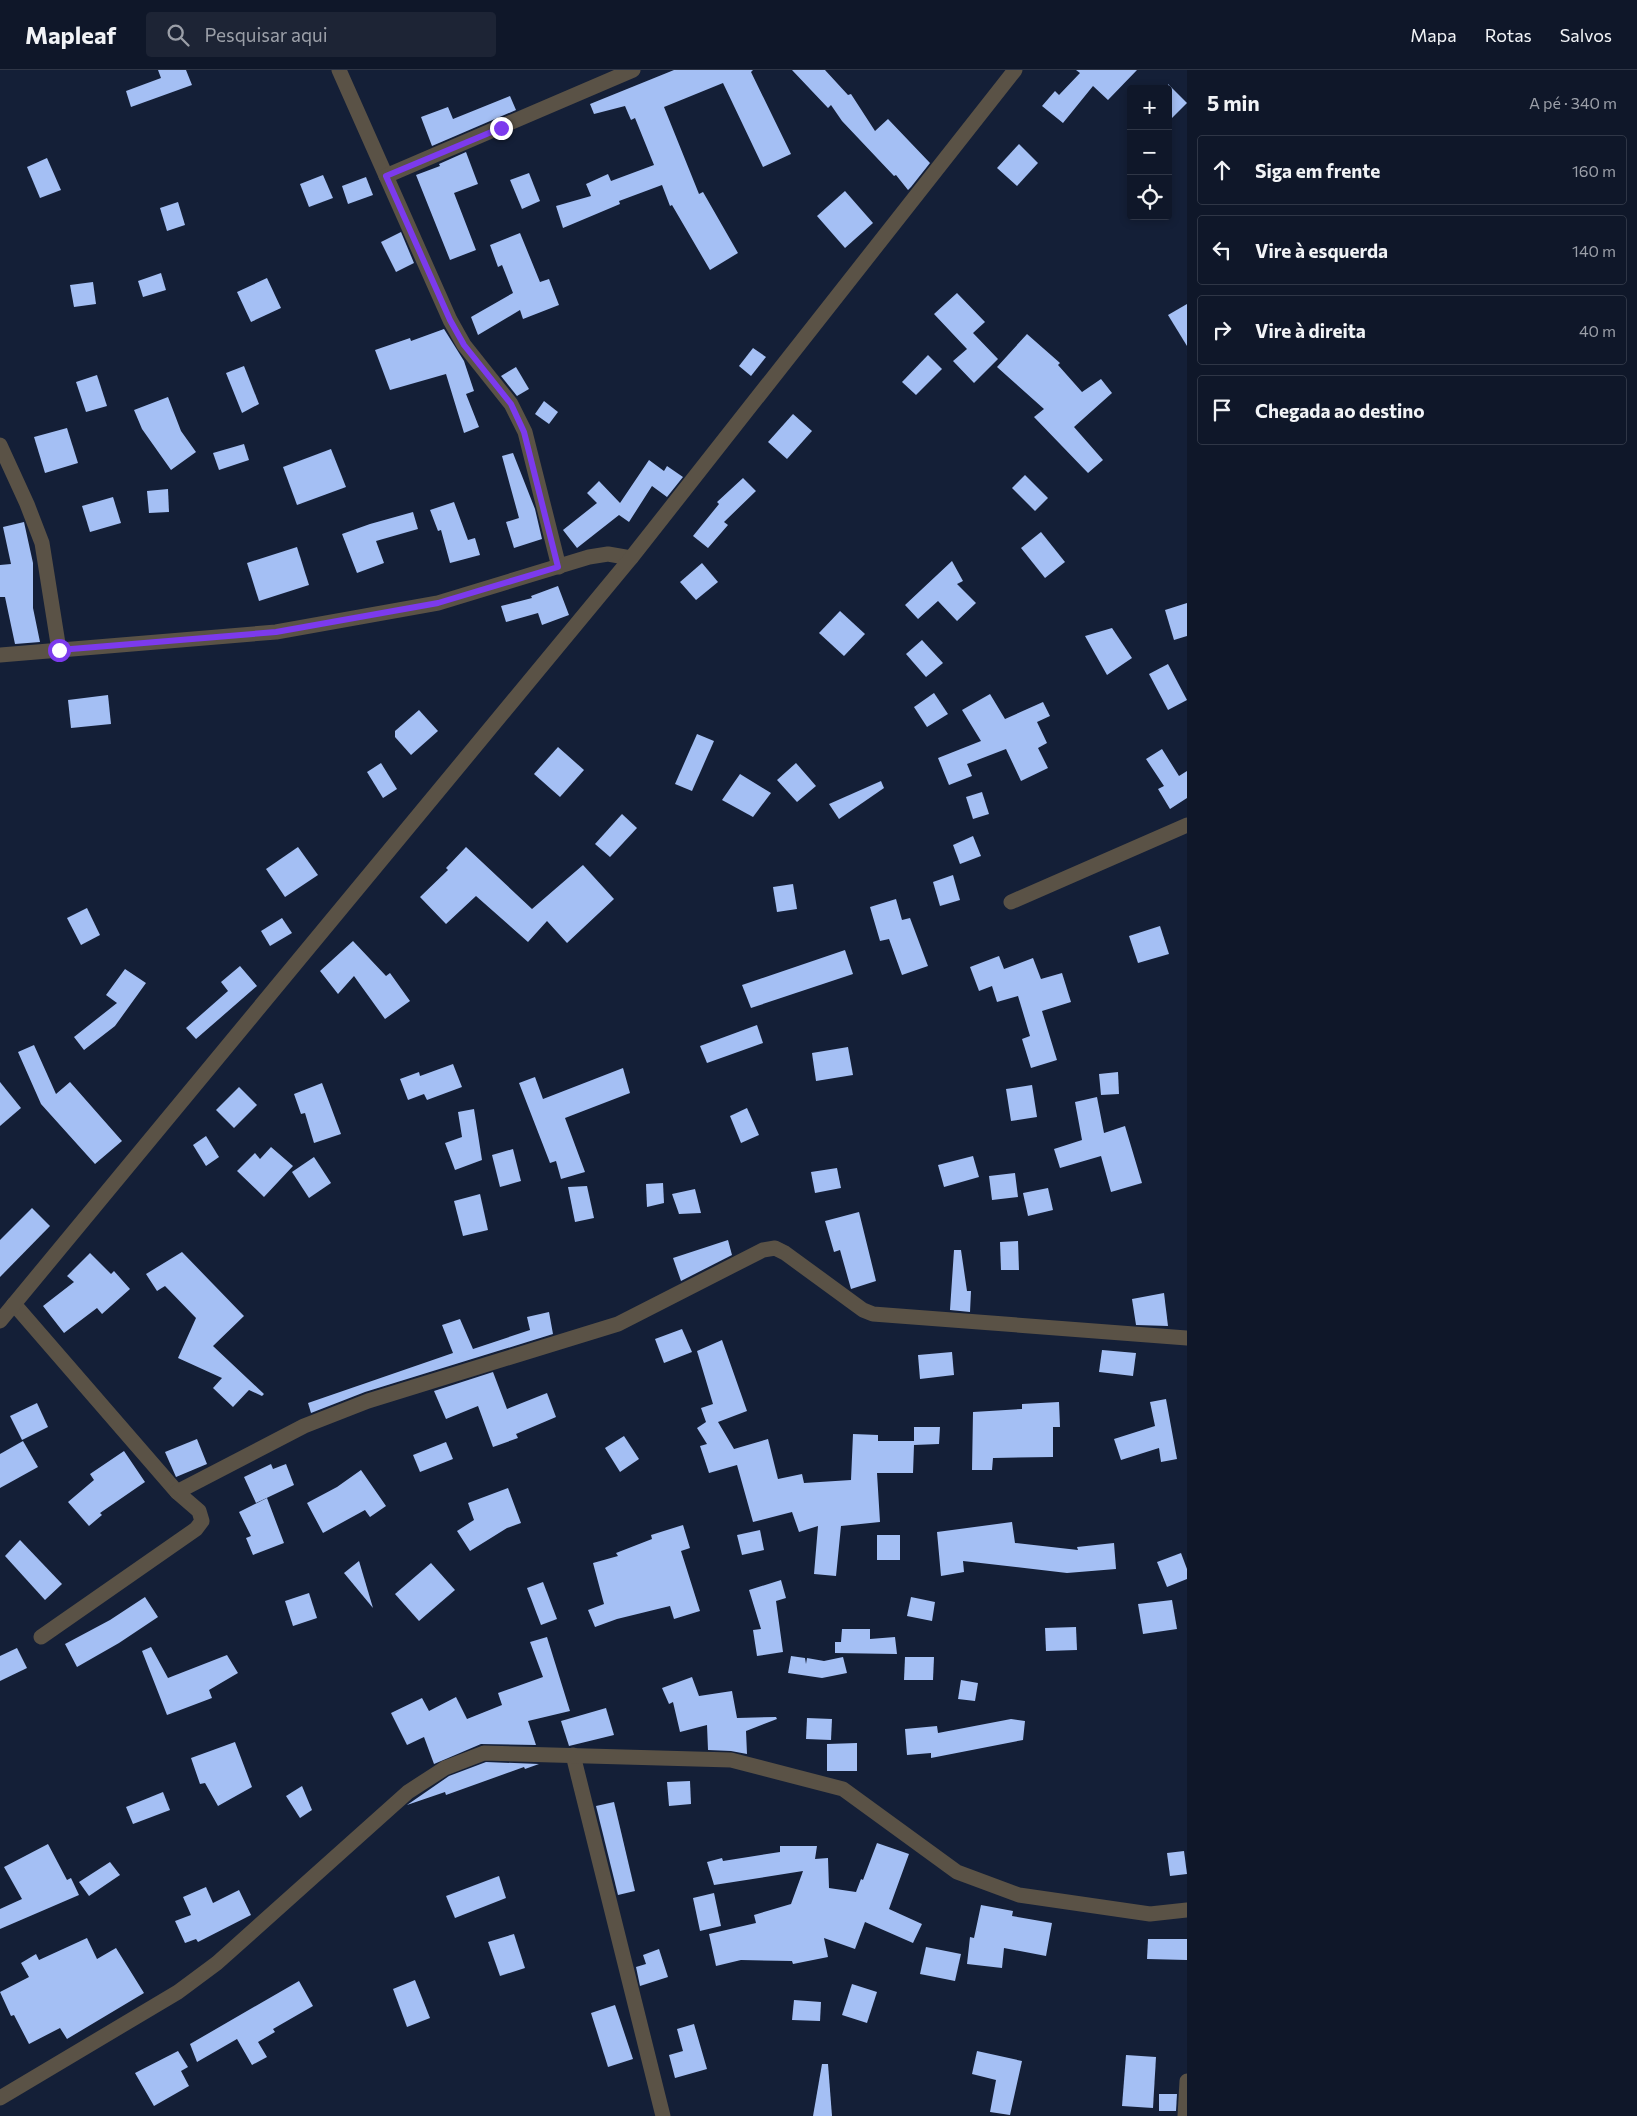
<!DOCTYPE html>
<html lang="pt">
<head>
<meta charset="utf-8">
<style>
	:root { --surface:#0f1729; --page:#1d2435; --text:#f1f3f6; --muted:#9b9fa8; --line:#2f3646 }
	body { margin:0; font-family:Commissioner,sans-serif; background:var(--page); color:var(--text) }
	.controls { position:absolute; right:15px; top:15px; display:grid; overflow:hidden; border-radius:5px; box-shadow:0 2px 8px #0003 }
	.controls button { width:45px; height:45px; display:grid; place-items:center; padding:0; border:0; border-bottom:1px solid var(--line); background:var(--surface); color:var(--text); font:25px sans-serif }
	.stop { position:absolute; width:15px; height:15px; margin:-11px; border:4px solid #7c3aed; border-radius:50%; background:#fff }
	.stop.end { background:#7c3aed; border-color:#fff; box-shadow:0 1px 5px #0008 }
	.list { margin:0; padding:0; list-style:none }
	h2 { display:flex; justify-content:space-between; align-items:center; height:65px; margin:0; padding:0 20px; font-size:21px }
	h2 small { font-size:16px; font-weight:400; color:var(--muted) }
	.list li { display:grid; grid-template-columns:32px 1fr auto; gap:15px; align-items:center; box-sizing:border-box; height:70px; margin:0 10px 10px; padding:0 10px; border:1px solid var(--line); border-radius:5px }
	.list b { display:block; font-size:19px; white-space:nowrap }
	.list em { font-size:16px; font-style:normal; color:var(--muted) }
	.icon { flex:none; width:28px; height:28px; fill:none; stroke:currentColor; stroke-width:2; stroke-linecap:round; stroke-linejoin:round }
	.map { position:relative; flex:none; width:1187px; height:2046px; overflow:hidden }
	header { display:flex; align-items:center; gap:30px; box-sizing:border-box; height:70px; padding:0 25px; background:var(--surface); border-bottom:1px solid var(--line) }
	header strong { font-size:24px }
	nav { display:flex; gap:28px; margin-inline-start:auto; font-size:18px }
	.search { width:350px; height:45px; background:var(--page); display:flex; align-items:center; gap:12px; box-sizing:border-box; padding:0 18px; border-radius:5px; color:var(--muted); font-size:19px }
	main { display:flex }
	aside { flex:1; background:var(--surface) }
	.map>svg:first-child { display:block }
	.building { fill:#a4bff4 }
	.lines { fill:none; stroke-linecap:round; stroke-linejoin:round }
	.street { stroke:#5a5246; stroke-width:15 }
	.route { stroke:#7c3aed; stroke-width:6 }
</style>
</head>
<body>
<header>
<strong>Mapleaf</strong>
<div class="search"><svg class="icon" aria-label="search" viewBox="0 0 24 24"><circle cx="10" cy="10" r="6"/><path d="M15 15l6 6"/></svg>Pesquisar aqui</div>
<nav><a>Mapa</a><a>Rotas</a><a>Salvos</a></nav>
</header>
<main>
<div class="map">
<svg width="1187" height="2046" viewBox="0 0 1187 2046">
	<rect width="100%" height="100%" fill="#141f37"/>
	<g class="building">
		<path d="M158 0H186L192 15 131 37 126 21 161 8Z"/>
		<path d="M674 0H753L751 2 791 84 763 97 723 13 664 37 699 124 703 122 738 183 710 200 672 135 670 136 662 115 619 131 620 134 563 158 556 136 591 126 586 114 608 104 611 111 654 95 635 48 631 50 625 36 594 44 590 34Z"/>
		<path d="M792 0H825L848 25 851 24 875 61 888 49 930 93 911 117 908 120 896 105 894 106 842 51 831 35 828 38Z"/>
		<path d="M1076 0H1137L1108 30 1093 16 1063 53 1042 36 1055 21 1059 25 1080 3Z"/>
		<path d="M1168 14 1187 33 1168 52Z"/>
		<path d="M510 26 516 40 432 76 421 47 448 37 453 49Z"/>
		<path d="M1019 74 1038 93 1017 116 997 98Z"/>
		<path d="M466 82 478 114 454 123 476 180 450 190 416 105 440 96 439 94Z"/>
		<path d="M47 88 61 120 40 128 27 97Z"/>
		<path d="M529 103 540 131 522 139 510 110Z"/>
		<path d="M323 105 333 128 309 137 300 114Z"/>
		<path d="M366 107 373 125 348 134 342 116Z"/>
		<path d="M845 121 873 153 845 178 817 146Z"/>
		<path d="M178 132 185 155 167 161 160 138Z"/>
		<path d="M401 162 414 193 396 202 381 172Z"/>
		<path d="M520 163 540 212 549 209 559 235 523 249 520 240 478 265 471 247 513 223 502 195 498 197 490 175Z"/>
		<path d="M161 203 166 220 143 227 138 211Z"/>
		<path d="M267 208 281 238 251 252 237 222Z"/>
		<path d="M93 212 96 234 74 237 70 215Z"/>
		<path d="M957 223 985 252 973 263 998 289 974 313 953 291 967 279 934 244Z"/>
		<path d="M1187 234V276L1168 245Z"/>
		<path d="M444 259 464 291 474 321 466 324 479 357 464 363 446 304 390 320 375 280 410 268 411 271Z"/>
		<path d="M1027 264 1060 293 1058 295 1082 322 1101 309 1112 323 1074 357 1103 390 1088 403 1034 347 1044 339 997 297Z"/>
		<path d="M753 278 766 287 751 306 739 296Z"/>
		<path d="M928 285 942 299 916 325 902 312Z"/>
		<path d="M244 296 259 334 242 343 226 303Z"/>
		<path d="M516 297 529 319 517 326 501 306Z"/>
		<path d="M97 305 107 336 86 342 76 312Z"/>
		<path d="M168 327 181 361 196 382 171 400 142 359 134 340Z"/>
		<path d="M544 331 558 342 549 354 535 344Z"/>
		<path d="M793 344 812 361 787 389 768 372Z"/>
		<path d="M67 358 78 393 45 403 34 367Z"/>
		<path d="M244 374 249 390 219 400 213 383Z"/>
		<path d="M331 379 346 417 297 435 283 397Z"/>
		<path d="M513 383 535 439 542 469 514 478 506 452 519 448 502 386Z"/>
		<path d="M649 390 664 401 667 396 683 407 667 427 652 416 629 452 619 445 577 478 563 460 597 433 587 423 599 411 620 433Z"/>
		<path d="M1025 405 1048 428 1035 441 1012 418Z"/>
		<path d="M743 408 756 421 724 452 728 455 708 478 693 466 719 434 717 432Z"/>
		<path d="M168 419 169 442 149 443 147 421Z"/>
		<path d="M113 427 121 453 90 462 82 436Z"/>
		<path d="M454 432 468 470 475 468 480 485 450 493 441 460 438 461 430 440Z"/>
		<path d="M413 442 418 459 376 471 384 493 357 503 342 464 370 454Z"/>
		<path d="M24 452 33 493V538L40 572 15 574 5 527H0V495L11 494 3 457Z"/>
		<path d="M1041 462 1065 492 1045 508 1021 478Z"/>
		<path d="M297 477 309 515 259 531 247 493Z"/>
		<path d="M952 491 963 511 957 514 976 533 957 551 938 531 918 549 905 535Z"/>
		<path d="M702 493 718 512 696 530 680 512Z"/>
		<path d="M558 516 569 545 542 555 538 543 506 552 501 536 532 528 531 526Z"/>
		<path d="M1187 533V566L1174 570 1165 540Z"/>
		<path d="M840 541 865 564 844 586 819 563Z"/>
		<path d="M1112 558 1132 588 1107 605 1085 566Z"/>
		<path d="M922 570 943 593 926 607 906 584Z"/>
		<path d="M1168 594 1187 630 1168 640 1149 604Z"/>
		<path d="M934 623 948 644 927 657 914 637Z"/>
		<path d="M990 624 1005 649 1043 632 1050 646 1037 652 1047 673 1038 678 1048 698 1021 711 1006 679 967 694 972 706 949 715 938 688 981 671 962 640Z"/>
		<path d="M108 625 111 654 71 658 68 630Z"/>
		<path d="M419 640 438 661 411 685 395 667V661Z"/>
		<path d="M697 664 714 671 692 721 675 714Z"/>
		<path d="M558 677 584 700 560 727 534 704Z"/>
		<path d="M1162 679 1179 706 1187 701V728L1170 739 1158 719 1164 716 1146 689Z"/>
		<path d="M381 693 397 719 383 728 367 702Z"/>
		<path d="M796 693 816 716 797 732 777 710Z"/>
		<path d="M740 704 771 723 753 747 722 730Z"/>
		<path d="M881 711 884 718 839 749 829 734Z"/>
		<path d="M982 722 989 744 973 749 966 727Z"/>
		<path d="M622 744 637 758 610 787 595 774Z"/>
		<path d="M973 766 981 786 960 794 953 775Z"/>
		<path d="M298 777 318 805 285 827 266 799Z"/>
		<path d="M466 777 532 839 583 795 614 829 567 873 547 851 528 872 476 826 446 854 420 827 448 800 446 798Z"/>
		<path d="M953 805 960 830 940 836 933 812Z"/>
		<path d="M793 814 797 839 777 842 773 817Z"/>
		<path d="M896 829 902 850 910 848 928 896 902 905 889 869 880 871 870 837Z"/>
		<path d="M87 838 100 865 81 875 67 848Z"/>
		<path d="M282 848 292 863 270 876 261 861Z"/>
		<path d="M1160 856 1169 884 1138 893 1129 866Z"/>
		<path d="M353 871 386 906 390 903 410 931 385 949 354 906 338 924 320 901Z"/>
		<path d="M845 880 853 904 751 938 742 915Z"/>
		<path d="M999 886 1004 899 1033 888 1041 909 1062 903 1071 932 1042 941 1057 990 1031 998 1022 969 1030 966 1018 926 997 932 992 916 979 921 970 897Z"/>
		<path d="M240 896 257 916 196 969 186 958 228 921 221 912Z"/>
		<path d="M125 899 146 913 115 956 84 980 74 967 117 933 106 925Z"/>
		<path d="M757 955 763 973 707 993 700 976Z"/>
		<path d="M34 975 56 1024 70 1012 122 1071 95 1094 41 1034 18 982Z"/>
		<path d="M848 977 853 1005 816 1011 812 983Z"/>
		<path d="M453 994 462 1017 427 1030 424 1024 408 1030 400 1009 419 1002 420 1006Z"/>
		<path d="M623 998 630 1023 565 1048 585 1102 561 1109 556 1091 550 1093 519 1013 535 1007 543 1029Z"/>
		<path d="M1118 1002 1119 1024 1101 1025 1099 1004Z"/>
		<path d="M0 1012 21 1038 0 1056Z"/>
		<path d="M322 1013 341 1064 314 1073 305 1043 301 1044 294 1024Z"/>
		<path d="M1032 1015 1037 1047 1011 1051 1006 1019Z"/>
		<path d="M239 1017 257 1035 234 1058 216 1040Z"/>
		<path d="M1097 1027 1104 1063 1125 1056 1142 1113 1111 1122 1101 1086 1060 1098 1054 1079 1082 1070 1075 1032Z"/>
		<path d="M747 1038 759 1065 741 1073 730 1046Z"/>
		<path d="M474 1039 482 1090 455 1100 445 1073 462 1067 458 1042Z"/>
		<path d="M206 1066 219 1087 206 1096 193 1075Z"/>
		<path d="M271 1077 293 1096 264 1127 237 1101 255 1083 260 1089Z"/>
		<path d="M513 1079 521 1111 500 1117 492 1085Z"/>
		<path d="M973 1086 979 1107 944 1117 938 1095Z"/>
		<path d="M314 1087 331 1113 309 1128 292 1102Z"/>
		<path d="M837 1098 841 1118 815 1123 811 1102Z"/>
		<path d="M1015 1103 1018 1127 992 1130 989 1106Z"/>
		<path d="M663 1113 664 1133 647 1137 646 1114Z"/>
		<path d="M587 1116 594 1148 575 1152 568 1117Z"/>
		<path d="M1048 1118 1053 1140 1028 1146 1023 1123Z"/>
		<path d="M695 1119 701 1143 679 1144 672 1124Z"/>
		<path d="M480 1124 488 1160 463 1166 454 1131Z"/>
		<path d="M32 1138 50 1156 0 1207V1170Z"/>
		<path d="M859 1142 876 1211 851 1219 840 1180 834 1182 825 1151Z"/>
		<path d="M728 1170 732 1185 681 1211 673 1188Z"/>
		<path d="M1018 1171 1019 1200H1001L1000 1172Z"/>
		<path d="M954 1180H961L967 1221H971L970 1242 950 1240Z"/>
		<path d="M182 1182 244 1246 213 1276 264 1324 262 1326 249 1320 233 1337 213 1318 222 1308 178 1288 196 1248 165 1216 157 1221 146 1204Z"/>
		<path d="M90 1183 111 1204 114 1201 130 1219 102 1244 97 1238 64 1263 43 1236 74 1212 67 1206Z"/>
		<path d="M1164 1223 1168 1256 1136 1255 1132 1229Z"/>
		<path d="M549 1242 553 1264 365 1322 311 1343 308 1333 453 1283 442 1255 460 1249 473 1279 530 1260 527 1247Z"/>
		<path d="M682 1259 692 1282 664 1293 655 1269Z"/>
		<path d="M722 1270 747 1341 718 1352 734 1379 768 1369 778 1409 802 1404 804 1413 851 1410 853 1364 878 1365V1371H914V1357H940L939 1374 914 1375 913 1403H877L880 1452 841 1456 836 1506 814 1504 818 1456 799 1462 792 1442 753 1452 737 1395 709 1403 700 1376 707 1374 697 1358 706 1352 701 1338 713 1334 697 1281Z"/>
		<path d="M1102 1280 1136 1283 1133 1306 1099 1302Z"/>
		<path d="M952 1282 954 1305 920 1309 918 1285Z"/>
		<path d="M493 1302 507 1339 547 1323 556 1347 516 1364 518 1368 493 1377 478 1336 446 1349 434 1321Z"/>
		<path d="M1166 1329 1177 1389 1161 1392 1159 1378 1121 1390 1114 1369 1155 1356 1150 1332Z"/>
		<path d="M1059 1332 1060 1357H1053V1387L993 1388 992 1400H972L973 1342 1022 1339V1334Z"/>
		<path d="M37 1333 48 1357 22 1370 10 1346Z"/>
		<path d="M624 1366 639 1389 620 1402 605 1378Z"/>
		<path d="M197 1369 207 1394 176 1407 165 1382Z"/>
		<path d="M23 1371 38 1397 0 1418V1384Z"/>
		<path d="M446 1372 453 1389 420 1402 413 1385Z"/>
		<path d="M124 1381 145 1412 100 1443 102 1445 89 1456 68 1432 94 1410 90 1404Z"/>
		<path d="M271 1394 273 1399 286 1394 294 1415 256 1433 244 1407Z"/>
		<path d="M361 1400 386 1436 370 1447 365 1440 323 1463 307 1433 337 1417Z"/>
		<path d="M508 1418 521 1453 507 1458 470 1481 457 1461 474 1450 468 1433Z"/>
		<path d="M267 1428 284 1473 253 1485 246 1468 251 1466 239 1442Z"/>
		<path d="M1012 1452 1015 1473 1078 1480 1077 1477 1114 1473 1116 1499 1067 1503 963 1491 964 1502 941 1506 937 1462Z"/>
		<path d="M683 1455 690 1478 681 1481 700 1541 674 1549 670 1536 617 1549 595 1557 588 1540 604 1534 593 1493 618 1486 616 1483 652 1469 651 1465Z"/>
		<path d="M760 1460 764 1480 742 1485 737 1465Z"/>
		<rect x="877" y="1465" width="23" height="25"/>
		<path d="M20 1470 62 1514 45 1530 5 1486Z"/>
		<path d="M1181 1483 1187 1499V1509L1167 1517 1157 1492Z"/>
		<path d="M359 1491 373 1538 344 1503Z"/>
		<path d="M431 1493 455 1520 419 1551 395 1524Z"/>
		<path d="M781 1510 786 1528 776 1531 783 1582 757 1586 753 1560 761 1559 749 1520Z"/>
		<path d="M543 1512 557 1549 541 1555 527 1518Z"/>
		<path d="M309 1523 317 1548 293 1556 285 1531Z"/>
		<path d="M145 1527 158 1547 119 1573 77 1597 65 1574 110 1550Z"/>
		<path d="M911 1527 935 1532 932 1551 907 1546Z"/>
		<path d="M1172 1530 1177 1559 1143 1564 1138 1534Z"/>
		<path d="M1076 1557 1077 1580 1046 1581 1045 1558Z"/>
		<path d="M842 1559H870V1569L895 1567 897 1584 835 1583V1572H841Z"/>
		<path d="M547 1567 570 1641 528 1651 536 1675 481 1674 434 1694 424 1667 407 1675 391 1643 422 1628 429 1641 456 1627 467 1649 502 1635 498 1623 543 1607 530 1572Z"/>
		<path d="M151 1577 168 1608 227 1585 238 1603 209 1620 212 1628 167 1645 142 1581Z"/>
		<path d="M17 1578 27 1598 0 1611V1586Z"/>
		<path d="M791 1586 805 1588 806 1594 807 1588 824 1591 843 1587 847 1603 822 1608 788 1603Z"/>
		<path d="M905 1587H934L933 1610H904Z"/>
		<path d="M692 1607 699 1626 732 1621 737 1648 776 1647 777 1649 746 1661 747 1684 731 1681 708 1680 707 1655 680 1662 673 1632 669 1634 662 1618Z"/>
		<path d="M961 1610 978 1613 975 1631 958 1629Z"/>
		<path d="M606 1638 614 1665 569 1676 561 1651Z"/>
		<path d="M807 1648 832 1649 831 1670 806 1669Z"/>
		<path d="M1011 1649 1025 1651 1023 1670 931 1688V1683L907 1685 905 1659 937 1656 938 1663Z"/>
		<path d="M235 1672 252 1717 218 1736 205 1713 200 1714 191 1688Z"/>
		<path d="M857 1673V1701H827V1674Z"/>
		<path d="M486 1692 539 1694 525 1699 524 1697 446 1725 445 1722 407 1735 449 1706Z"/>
		<path d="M690 1711 691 1734 669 1736 667 1712Z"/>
		<path d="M302 1716 312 1740 300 1748 286 1726Z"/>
		<path d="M163 1722 170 1740 133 1754 126 1737Z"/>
		<path d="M614 1732 635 1821 618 1825 596 1736Z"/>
		<path d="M877 1773 909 1784 889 1839 922 1854 913 1873 865 1852 855 1879 824 1868 828 1887 793 1894 792 1891 741 1890 716 1896 709 1864 756 1853 754 1845 791 1834 803 1801 714 1815 707 1792 722 1788 723 1791 780 1782V1776H817L815 1789 828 1788 829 1818 856 1822 861 1809 863 1810Z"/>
		<path d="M48 1774 67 1810 71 1808 79 1825 0 1859V1839L22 1829 4 1797Z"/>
		<path d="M1184 1781 1187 1804 1170 1806 1167 1783Z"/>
		<path d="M110 1792 120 1805 89 1826 79 1812Z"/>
		<path d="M499 1806 506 1828 455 1848 446 1826Z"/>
		<path d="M206 1817 213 1833 239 1820 251 1845 198 1872 196 1869 185 1873 175 1851 191 1845 183 1827Z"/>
		<path d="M714 1823 721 1856 700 1861 693 1828Z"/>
		<path d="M981 1835 1013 1841 1012 1846 1052 1853 1046 1886 1004 1878 1002 1898 967 1894 970 1867 974 1868Z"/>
		<path d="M514 1864 525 1898 500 1906 488 1872Z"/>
		<path d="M87 1868 97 1889 116 1878 144 1923 67 1969 60 1958 29 1974 14 1945 11 1946 0 1922 29 1907 21 1893 36 1884 39 1890Z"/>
		<path d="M1148 1869H1187V1890L1147 1889Z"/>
		<path d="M926 1877 961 1884 955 1911 920 1904Z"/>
		<path d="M659 1879 668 1907 640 1916 636 1897 646 1894 643 1885Z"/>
		<path d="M415 1910 430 1948 407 1957 393 1919Z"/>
		<path d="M299 1911 313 1936 273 1959 275 1962 258 1972 267 1987 252 1995 237 1969 197 1992 190 1974Z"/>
		<path d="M852 1914 877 1922 867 1953 842 1945Z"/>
		<path d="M794 1930 821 1932 820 1951 792 1950Z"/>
		<path d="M615 1935 633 1989 608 1997 591 1943Z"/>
		<path d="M694 1954 707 1999 675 2008 669 1985 683 1981 677 1959Z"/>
		<path d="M178 1981 188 1997 181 2001 189 2016 154 2036 135 2003Z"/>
		<path d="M977 1981 1022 1991 1010 2045 990 2042 996 2010 972 2004Z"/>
		<path d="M1126 1985 1156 1987 1153 2038 1122 2036Z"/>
		<path d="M822 1994H828L832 2046H813Z"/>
		<path d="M1159 2024H1177L1176 2041H1159Z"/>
	</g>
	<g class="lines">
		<g class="street">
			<path d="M339 0 450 250 464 275 511 334 525 362 559 497"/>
			<path d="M386 106 633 0"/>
			<path d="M0 375 27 434 42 473 59 580"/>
			<path d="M0 585 276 562 438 533 589 487 608 484 631 488"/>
			<path d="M1011 832 1187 755"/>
			<path d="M14 1234 177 1422"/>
			<path d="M0 1251 631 488 1015 0"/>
			<path d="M41 1567 196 1459 202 1451 199 1441 177 1422 304 1356 368 1331 618 1254 763 1180 775 1178 785 1183 863 1240 873 1244 1187 1268"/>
			<path d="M573 1685 663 2046"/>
			<path d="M0 2028 178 1922 217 1893 408 1722 445 1698 484 1683 731 1690 843 1719 957 1802 1019 1825 1150 1844 1187 1840"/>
			<path d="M1185 2046 1187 2011"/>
		</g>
	</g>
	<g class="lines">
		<path class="route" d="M59 580 276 562 438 533 558 497 524 362 511 334 464 275 450 250 386 106 501 58"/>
	</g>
</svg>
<div class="controls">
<button>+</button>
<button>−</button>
<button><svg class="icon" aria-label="locate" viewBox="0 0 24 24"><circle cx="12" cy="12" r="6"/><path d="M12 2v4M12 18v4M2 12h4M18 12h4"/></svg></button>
</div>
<div class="stop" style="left:59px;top:580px"></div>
<div class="stop end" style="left:501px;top:58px"></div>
</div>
<aside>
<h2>5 min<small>A pé · 340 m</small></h2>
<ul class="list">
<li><svg class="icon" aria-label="ahead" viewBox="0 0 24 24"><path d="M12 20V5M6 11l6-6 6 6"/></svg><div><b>Siga em frente</b></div><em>160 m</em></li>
<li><svg class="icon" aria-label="left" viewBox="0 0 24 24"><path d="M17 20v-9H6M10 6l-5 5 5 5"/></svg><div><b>Vire à esquerda</b></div><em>140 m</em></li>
<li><svg class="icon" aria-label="right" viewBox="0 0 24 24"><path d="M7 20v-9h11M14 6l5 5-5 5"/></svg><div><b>Vire à direita</b></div><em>40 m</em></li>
<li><svg class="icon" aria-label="arrive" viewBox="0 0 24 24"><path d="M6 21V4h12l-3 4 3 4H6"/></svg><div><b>Chegada ao destino</b></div></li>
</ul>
</aside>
</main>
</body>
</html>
